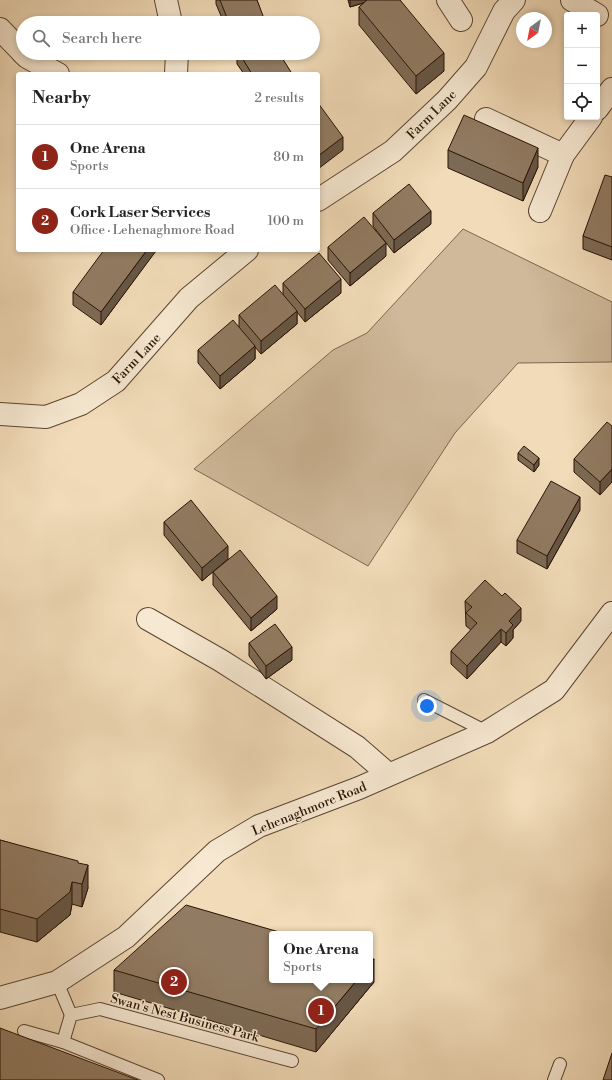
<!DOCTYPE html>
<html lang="en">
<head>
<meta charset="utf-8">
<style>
	:root { --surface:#fff; --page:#f2f2f2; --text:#222; --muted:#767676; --line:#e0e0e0; --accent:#8f2418 }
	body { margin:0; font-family:"Libre Bodoni",serif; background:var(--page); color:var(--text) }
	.controls { position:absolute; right:12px; top:12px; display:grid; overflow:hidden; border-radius:4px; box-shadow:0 2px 6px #0003 }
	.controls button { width:36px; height:36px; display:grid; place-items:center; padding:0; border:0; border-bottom:1px solid var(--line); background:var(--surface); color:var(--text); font:20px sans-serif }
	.compass { position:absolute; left:516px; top:12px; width:36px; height:36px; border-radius:50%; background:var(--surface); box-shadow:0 2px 6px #0003; rotate:212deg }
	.you { position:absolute; left:427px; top:706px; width:14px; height:14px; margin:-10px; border:3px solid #fff; border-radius:50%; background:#1a73e8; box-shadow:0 0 0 6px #1a73e833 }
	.badge { display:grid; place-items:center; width:26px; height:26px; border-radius:50%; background:var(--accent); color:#fff; font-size:13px; font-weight:700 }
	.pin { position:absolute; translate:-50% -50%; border:2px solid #fff; box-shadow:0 1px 4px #0006 }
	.popup { position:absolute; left:269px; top:931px; width:104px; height:52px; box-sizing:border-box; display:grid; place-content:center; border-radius:4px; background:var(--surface); filter:drop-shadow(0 1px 3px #0005); font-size:13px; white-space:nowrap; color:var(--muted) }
	.popup b { font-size:15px; color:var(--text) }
	.popup::after { content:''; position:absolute; left:50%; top:100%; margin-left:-8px; border:8px solid transparent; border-top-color:var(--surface) }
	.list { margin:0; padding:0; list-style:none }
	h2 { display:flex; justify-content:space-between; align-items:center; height:52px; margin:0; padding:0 16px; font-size:17px }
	h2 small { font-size:13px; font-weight:400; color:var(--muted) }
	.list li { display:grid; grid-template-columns:26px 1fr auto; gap:12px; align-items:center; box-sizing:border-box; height:64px; padding:0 16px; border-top:1px solid var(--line) }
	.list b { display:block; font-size:15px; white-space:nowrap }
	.list p { margin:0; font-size:13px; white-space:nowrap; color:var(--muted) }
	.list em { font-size:13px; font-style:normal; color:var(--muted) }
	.icon { flex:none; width:22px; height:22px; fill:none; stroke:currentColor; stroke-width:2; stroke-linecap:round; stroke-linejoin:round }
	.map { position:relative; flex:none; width:612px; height:1080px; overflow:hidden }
	.search { position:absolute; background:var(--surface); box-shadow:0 2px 6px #0003; left:16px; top:16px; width:304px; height:44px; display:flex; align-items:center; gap:10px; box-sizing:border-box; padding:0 14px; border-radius:22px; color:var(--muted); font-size:15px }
	.panel { position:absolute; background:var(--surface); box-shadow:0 2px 6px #0003; left:16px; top:72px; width:304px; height:180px; border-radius:4px }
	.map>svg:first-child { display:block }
	.green { fill:#cfb99a; stroke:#7c6650 }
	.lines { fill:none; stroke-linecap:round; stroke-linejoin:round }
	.service-casing { stroke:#5b4532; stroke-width:14 }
	.minor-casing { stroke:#5b4532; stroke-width:24 }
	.service { stroke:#f6e8d1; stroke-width:12 }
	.minor { stroke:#f6e8d1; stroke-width:22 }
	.wall { fill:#7d6a54; stroke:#291305 }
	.shaded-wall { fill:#665645; stroke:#291305 }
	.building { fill:#917b62; stroke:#291305 }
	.labels { text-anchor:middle; stroke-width:3; stroke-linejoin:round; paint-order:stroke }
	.street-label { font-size:13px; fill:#291305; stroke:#f6e8d1 }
</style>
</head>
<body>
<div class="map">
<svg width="612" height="1080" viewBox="0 0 612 1080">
	<rect width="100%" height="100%" fill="#f1dbb8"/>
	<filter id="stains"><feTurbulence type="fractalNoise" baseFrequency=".005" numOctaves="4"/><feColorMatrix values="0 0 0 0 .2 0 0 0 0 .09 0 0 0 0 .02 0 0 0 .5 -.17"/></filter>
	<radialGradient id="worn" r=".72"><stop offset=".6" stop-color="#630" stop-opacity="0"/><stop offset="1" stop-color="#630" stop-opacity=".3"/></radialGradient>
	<path class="green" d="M463 229 612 302V362L518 363 455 433 368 566 194 469 333 350 367 333Z"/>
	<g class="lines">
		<defs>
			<g id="service">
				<path d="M424 700 487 732"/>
				<path d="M57 982 71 1015"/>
				<path d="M24 1031 63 1042 158 1080"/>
				<path d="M63 1042 71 1015 100 1009 292 1061"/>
				<path d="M554 1080 560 1064"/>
			</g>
			<g id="minor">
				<path d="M166 0 171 23"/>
				<path d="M448 0 461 20"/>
				<path d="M572 0 597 15"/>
				<path d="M0 29 23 53"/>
				<path d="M23 53 27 57 58 74"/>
				<path d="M176 74 177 53"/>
				<path d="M597 109 612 89"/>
				<path d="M486 119 563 155"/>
				<path d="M318 200 393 151 447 100 476 67 504 11 514 0"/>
				<path d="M540 211 563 155 591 117"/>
				<path d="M0 414 46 417 81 404 116 381 189 298 247 250"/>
				<path d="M148 619 220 660 357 747 388 774"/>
				<path d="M0 998 57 982 126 937 217 851 259 826 359 788 487 732 554 690 612 613"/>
			</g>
		</defs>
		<use href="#service" class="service-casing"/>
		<use href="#minor" class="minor-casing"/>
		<use href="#service" class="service"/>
		<use href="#minor" class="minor"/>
	</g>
	<g class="wall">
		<path d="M216 0H257L265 23H224L216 4Z"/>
		<path d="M348 0H400L444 71 416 94 359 25V7L364 3 350 7Z"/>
		<path d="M237 53H279L291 74H244L237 64Z"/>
		<path d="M448 150 538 167 523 201 448 168Z"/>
		<path d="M612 177V260L583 249V236Z"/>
		<path d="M373 213 431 224 394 253 373 226Z"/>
		<path d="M328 247 386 256 350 286 328 260Z"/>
		<path d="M156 250 101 325 73 305V292Z"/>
		<path d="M283 283 341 293 305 322 297 312V324L261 354 255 347V359L220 389 198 363V350L239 327V315L283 295Z"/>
		<path d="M612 426 600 495 574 472V459Z"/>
		<path d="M518 453 539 465 534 472 518 460Z"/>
		<path d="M580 510 547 569 517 553V540Z"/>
		<path d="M164 522 228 559 202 581 164 535Z"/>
		<path d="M213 572 277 609 251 631 213 585Z"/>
		<path d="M465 601 521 621 513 630V638L506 646 501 642 467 679 451 664V651L471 630 466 626Z"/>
		<path d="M249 643 292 660 266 679 249 656Z"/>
		<path d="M0 840 78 863 88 888 82 907 72 904 70 915 37 942 0 932Z"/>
		<path d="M114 970 374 982 316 1052 114 992Z"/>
	</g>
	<g class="shaded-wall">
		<path d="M350 0H372L350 7Z"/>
		<path d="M444 53V71L416 94V76Z"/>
		<path d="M343 137V150L318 169V156Z"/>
		<path d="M538 148V167L523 201V183Z"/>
		<path d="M431 211V224L394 253V240Z"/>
		<path d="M386 243V256L350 286V273Z"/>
		<path d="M147 250H156V251L101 325V312Z"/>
		<path d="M341 279V293L305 322V309Z"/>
		<path d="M297 311V324L261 354V341Z"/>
		<path d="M255 346V359L220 389V376Z"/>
		<path d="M539 458V465L534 472V465Z"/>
		<path d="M612 469V482L600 495V482Z"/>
		<path d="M580 497V510L547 569V556Z"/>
		<path d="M228 546V559L202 581V568Z"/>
		<path d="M277 596V609L251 631V618Z"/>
		<path d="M521 608V621L513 630V638L506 646V633L509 621Z"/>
		<path d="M501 629V642L467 679V666Z"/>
		<path d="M292 647V660L266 679V666Z"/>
		<path d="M88 865V888L82 907V884Z"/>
		<path d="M72 882V904L70 915 37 942V919Z"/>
		<path d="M374 959V982L316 1052V1029L357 980H370V964Z"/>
	</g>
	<g class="building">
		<path d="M220 0H257L265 21 261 23H229Z"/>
		<path d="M367 0H400L444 53 416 76 359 7Z"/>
		<path d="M239 53H279L291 72 288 74H252Z"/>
		<path d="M318 103 343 137 318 156Z"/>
		<path d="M464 115 538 148 523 183 448 150Z"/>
		<path d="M605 175 612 177V247L583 236Z"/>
		<path d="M409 184 431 211 394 240 373 213Z"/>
		<path d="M364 217 386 243 350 273 328 247Z"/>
		<path d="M104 250H147L101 312 73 292Z"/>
		<path d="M319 253 341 279 305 309 283 283Z"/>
		<path d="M275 285 297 311 261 341 239 315Z"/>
		<path d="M233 320 255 346 220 376 198 350Z"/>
		<path d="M607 422 612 426V469L600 482 574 459Z"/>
		<path d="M524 446 539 458 534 465 518 453Z"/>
		<path d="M551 481 580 497 547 556 517 540Z"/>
		<path d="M191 500 228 546 202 568 164 522Z"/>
		<path d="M240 550 277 596 251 618 213 572Z"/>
		<path d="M485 580 502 596 505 593 521 608 509 621 513 625 506 633 501 629 467 666 451 651 477 623 466 613 472 607 465 601Z"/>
		<path d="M275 624 292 647 266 666 249 643Z"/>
		<path d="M0 840 78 861V863L88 865 82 884 72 882 70 892 37 919 0 909Z"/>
		<path d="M186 905 286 934H272V980H357L316 1029 114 970Z"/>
		<path d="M370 958 374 959 370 964Z"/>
		<path d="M0 1028 138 1080H0Z"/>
		<path d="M612 1053V1080H603Z"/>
	</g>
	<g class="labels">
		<g class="street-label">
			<text transform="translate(431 114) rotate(-45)" y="5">Farm Lane</text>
			<text transform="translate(136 358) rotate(-47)" y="5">Farm Lane</text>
			<text transform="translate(309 808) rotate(-22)" y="5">Lehenaghmore Road</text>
			<text transform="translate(185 1017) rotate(15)" y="5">Swan's Nest Business Park</text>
		</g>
	</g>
	<rect width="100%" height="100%" filter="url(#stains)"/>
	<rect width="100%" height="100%" fill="url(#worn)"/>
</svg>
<div class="controls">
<button>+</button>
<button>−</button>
<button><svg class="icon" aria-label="locate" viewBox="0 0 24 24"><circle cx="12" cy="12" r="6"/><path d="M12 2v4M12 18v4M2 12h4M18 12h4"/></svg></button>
</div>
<svg class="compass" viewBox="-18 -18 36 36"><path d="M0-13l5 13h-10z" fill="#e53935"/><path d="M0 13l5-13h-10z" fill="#767676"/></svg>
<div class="you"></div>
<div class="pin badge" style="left:321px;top:1011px">1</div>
<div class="popup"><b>One Arena</b>Sports</div>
<div class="pin badge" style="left:174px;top:982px">2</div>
<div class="search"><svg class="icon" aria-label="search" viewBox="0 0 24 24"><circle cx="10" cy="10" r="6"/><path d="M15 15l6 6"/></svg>Search here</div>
<section class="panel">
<h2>Nearby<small>2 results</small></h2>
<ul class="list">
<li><span class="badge">1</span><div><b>One Arena</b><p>Sports</p></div><em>80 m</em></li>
<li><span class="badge">2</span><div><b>Cork Laser Services</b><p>Office · Lehenaghmore Road</p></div><em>100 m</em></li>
</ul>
</section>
</div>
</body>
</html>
